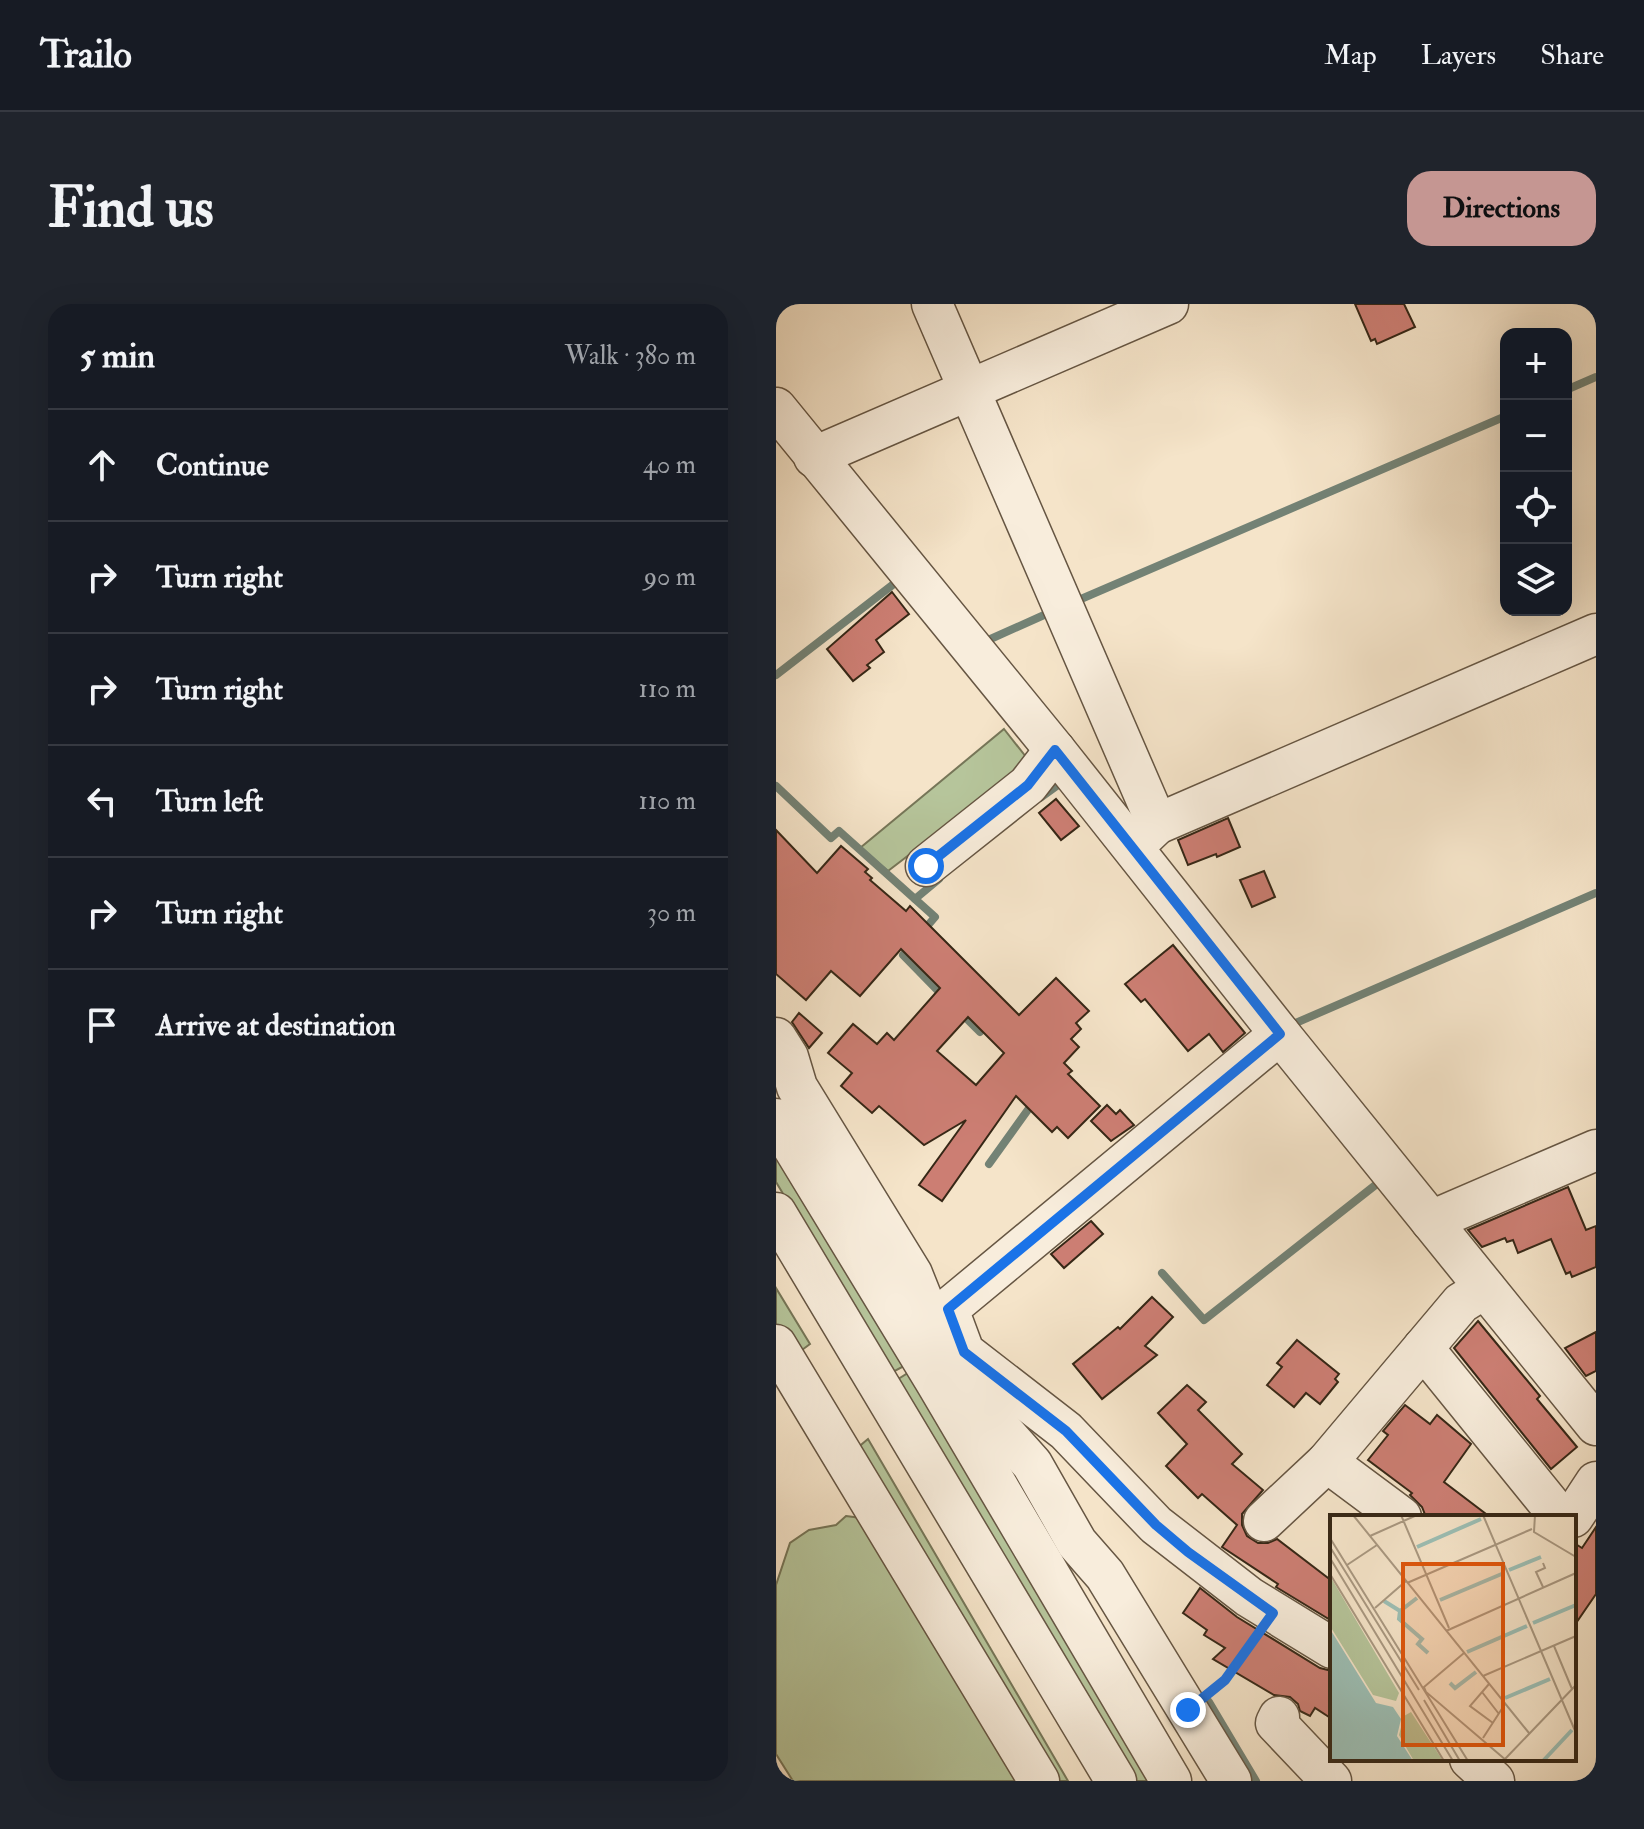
<!DOCTYPE html>
<html lang="en">
<head>
<meta charset="utf-8">
<style>
	:root { --surface:#171b24; --page:#20242c; --text:#f1f3f6; --muted:#9ea1a6; --line:#363941; --accent:#c59692 }
	body { margin:0; font-family:"IM FELL Double Pica",serif; background:var(--page); color:var(--text) }
	.controls { position:absolute; right:24px; top:24px; display:grid; overflow:hidden; border-radius:16px; box-shadow:0 8px 32px #0002 }
	.controls button { width:72px; height:72px; display:grid; place-items:center; padding:0; border:0; border-bottom:2px solid var(--line); background:var(--surface); color:var(--text); font:40px sans-serif }
	.stop { position:absolute; width:24px; height:24px; margin:-18px; border:6px solid #1a73e8; border-radius:50%; background:#fff }
	.stop.end { background:#1a73e8; border-color:#fff; box-shadow:0 2px 8px #0008 }
	.list { margin:0; padding:0; list-style:none }
	h2 { display:flex; justify-content:space-between; align-items:center; height:104px; margin:0; padding:0 32px; font-size:34px }
	h2 small { font-size:26px; font-weight:400; color:var(--muted) }
	.list li { display:grid; grid-template-columns:52px 1fr auto; gap:24px; align-items:center; box-sizing:border-box; height:112px; padding:0 32px; border-top:2px solid var(--line) }
	.list b { display:block; font-size:30px; white-space:nowrap }
	.list em { font-size:26px; font-style:normal; color:var(--muted) }
	.icon { flex:none; width:44px; height:44px; fill:none; stroke:currentColor; stroke-width:2; stroke-linecap:round; stroke-linejoin:round }
	.map { position:relative; flex:none; width:820px; height:1477px; overflow:hidden; border-radius:24px }
	header { display:flex; align-items:center; gap:48px; box-sizing:border-box; height:112px; padding:0 40px; background:var(--surface); border-bottom:2px solid var(--line) }
	header strong { font-size:38px }
	nav { display:flex; gap:44px; margin-inline-start:auto; font-size:28px }
	.intro { display:flex; align-items:center; justify-content:space-between; box-sizing:border-box; height:192px; padding:0 48px }
	h1 { margin:0; font-size:56px }
	.button { padding:20px 36px; border-radius:24px; background:var(--accent); color:#111; font-size:28px; font-weight:700 }
	main { display:flex; gap:48px; padding:0 48px }
	aside { flex:1; background:var(--surface); border-radius:24px; box-shadow:0 8px 32px #0002 }
	.map>svg:first-child { display:block }
	.green { fill:#b6c59b; stroke:#767658; stroke-width:2 }
	.lines { fill:none; stroke-linecap:round; stroke-linejoin:round }
	.stream { stroke:#738275; stroke-width:8 }
	.building { fill:#cc7e73; stroke:#362716; stroke-width:2; fill-rule:evenodd }
	.minor-casing { stroke:#665643; stroke-width:43 }
	.path { stroke:#362716; stroke-width:5; stroke-dasharray:6 4; stroke-linecap:butt }
	.minor { stroke:#f8eddc; stroke-width:40 }
	.route { stroke:#1a73e8; stroke-width:10 }
	.inset-river { fill:none; stroke:#9cbfb5; stroke-width:4 }
	.inset-road { fill:none; stroke:#a99881; stroke-width:2 }
	.view { fill:#df560c; fill-opacity:0.15; stroke:#df560c; stroke-width:4 }
	.inset-edge { fill:none; stroke:#362716; stroke-width:4 }
</style>
</head>
<body>
<header>
<strong>Trailo</strong>
<nav><a>Map</a><a>Layers</a><a>Share</a></nav>
</header>
<div class="intro"><h1>Find us</h1><a class="button">Directions</a></div>
<main>
<aside>
<h2>5 min<small>Walk · 380 m</small></h2>
<ul class="list">
<li><svg class="icon" aria-label="ahead" viewBox="0 0 24 24"><path d="M12 20V5M6 11l6-6 6 6"/></svg><div><b>Continue</b></div><em>40 m</em></li>
<li><svg class="icon" aria-label="right" viewBox="0 0 24 24"><path d="M7 20v-9h11M14 6l5 5-5 5"/></svg><div><b>Turn right</b></div><em>90 m</em></li>
<li><svg class="icon" aria-label="right" viewBox="0 0 24 24"><path d="M7 20v-9h11M14 6l5 5-5 5"/></svg><div><b>Turn right</b></div><em>110 m</em></li>
<li><svg class="icon" aria-label="left" viewBox="0 0 24 24"><path d="M17 20v-9H6M10 6l-5 5 5 5"/></svg><div><b>Turn left</b></div><em>110 m</em></li>
<li><svg class="icon" aria-label="right" viewBox="0 0 24 24"><path d="M7 20v-9h11M14 6l5 5-5 5"/></svg><div><b>Turn right</b></div><em>30 m</em></li>
<li><svg class="icon" aria-label="arrive" viewBox="0 0 24 24"><path d="M6 21V4h12l-3 4 3 4H6"/></svg><div><b>Arrive at destination</b></div></li>
</ul>
</aside>
<div class="map">
<svg width="820" height="1477" viewBox="0 0 820 1477">
	<rect width="100%" height="100%" fill="#f5e4c9"/>
	<filter id="stains"><feTurbulence type="fractalNoise" baseFrequency=".0025" numOctaves="4"/><feColorMatrix values="0 0 0 0 .2 0 0 0 0 .09 0 0 0 0 .02 0 0 0 .5 -.17"/></filter>
	<radialGradient id="worn" r=".72"><stop offset=".6" stop-color="#630" stop-opacity="0"/><stop offset="1" stop-color="#630" stop-opacity=".3"/></radialGradient>
	<g class="green">
		<path d="M228 425 254 458 112 567 84 544Z"/>
		<path d="M0 840 128 1062 115 1069 0 878Z"/>
		<path d="M0 984 34 1040 26 1046 12 1041 0 1021Z"/>
		<path d="M132 1069 379 1477H359L119 1077Z"/>
		<path d="M92 1135 292 1477H275L80 1145Z"/>
		<path d="M70 1212 85 1214 254 1477H17L0 1450V1281L14 1239 33 1226 60 1221Z"/>
	</g>
	<g class="lines">
		<g class="stream">
			<path d="M790 86 820 73"/>
			<path d="M298 298 730 112"/>
			<path d="M210 337 277 307"/>
			<path d="M0 371 119 279"/>
			<path d="M0 482 55 534 63 527 159 613 147 627"/>
			<path d="M264 494 282 481"/>
			<path d="M139 595 163 575"/>
			<path d="M136 640 127 651 169 694"/>
			<path d="M185 709 204 728"/>
			<path d="M515 721 820 589"/>
			<path d="M213 860 259 796"/>
			<path d="M386 969 428 1016 602 879"/>
			<path d="M433 1398 480 1477"/>
		</g>
	</g>
	<g class="building">
		<path d="M579 0H628L639 23 601 40 599 35 595 37Z"/>
		<path d="M116 288 133 310 100 336 108 348 91 361 94 364 77 377 51 345Z"/>
		<path d="M280 495 303 522 285 536 263 509Z"/>
		<path d="M452 514 464 543 441 553 440 550 412 561 402 536Z"/>
		<path d="M0 526 41 569 65 542 92 565 89 568 96 574 94 576 130 607 134 602 243 711 280 674 313 707 300 719 305 725 295 735 303 743 288 759 296 767 292 770 324 802 292 834 281 823 276 828 240 792 166 897 143 881 190 816 148 841 103 802 96 809 65 782 76 769 52 749 77 720 101 740 111 729 118 736 164 684 125 645 84 692 55 667 30 696 0 670ZM192 713 228 749 200 781 161 747Z"/>
		<path d="M488 567 499 593 476 603 464 576Z"/>
		<path d="M397 641 469 729 447 748 433 730 412 747 369 695 365 698 349 680Z"/>
		<path d="M23 709 46 729 33 744 16 718Z"/>
		<path d="M331 801 340 810 344 806 358 821 335 837 315 817Z"/>
		<path d="M792 883 810 926 820 922V963L796 973 794 968 790 970 775 935 742 949 737 936 731 938 729 934 706 943 692 926Z"/>
		<path d="M315 917 327 930 288 964 275 950Z"/>
		<path d="M376 993 397 1013 369 1042 381 1051 326 1095 297 1060 342 1023 344 1025Z"/>
		<path d="M702 1017 764 1092 761 1095 801 1143 775 1165 678 1044Z"/>
		<path d="M820 1028V1067L810 1072 789 1044Z"/>
		<path d="M521 1036 563 1070 559 1075 562 1078 544 1100 530 1089 518 1103 491 1081 506 1063 501 1059Z"/>
		<path d="M411 1081 430 1098 422 1106 466 1150 456 1160 487 1186 466 1210V1221L471 1232 482 1239H492L501 1235 556 1277V1317L500 1283 502 1280 446 1243 461 1221 426 1190 422 1194 390 1162 411 1140 382 1109Z"/>
		<path d="M629 1101 654 1120 661 1111 695 1140 668 1178 714 1213H650L646 1203 634 1191 636 1189 592 1156 612 1131 607 1127Z"/>
		<path d="M820 1223V1290L798 1322V1239L806 1244Z"/>
		<path d="M424 1284 461 1313 544 1364 556 1367V1415L539 1404 534 1412 524 1407 522 1400 514 1393 498 1391 437 1355 449 1344 428 1331 431 1326 407 1309Z"/>
	</g>
	<g class="lines">
		<defs>
			<g id="minor">
				<path d="M156 0 381 520"/>
				<path d="M0 104 279 446 504 730 820 1121"/>
				<path d="M38 153 392 0"/>
				<path d="M362 538 381 520 820 330"/>
				<path d="M150 562 252 481 279 446"/>
				<path d="M504 730 172 1005 188 1048 290 1127 380 1221 473 1293 556 1344"/>
				<path d="M0 734 12 753 21 783 136 970 176 1070 256 1160 301 1239 329 1271 455 1477"/>
				<path d="M0 815 160 1078 395 1477"/>
				<path d="M0 909 340 1477"/>
				<path d="M655 917 820 846"/>
				<path d="M0 1041 263 1477"/>
				<path d="M647 1044 784 1213"/>
				<path d="M625 1213 551 1158 685 999 709 984"/>
				<path d="M797 1213 820 1178"/>
				<path d="M488 1217 551 1158"/>
				<path d="M503 1413 500 1419 555 1477"/>
				<path d="M694 1455 718 1477"/>
			</g>
		</defs>
		<use href="#minor" class="minor-casing"/>
		<path class="path" d="M437 1385 449 1376 479 1334"/>
		<use href="#minor" class="minor"/>
	</g>
	<g class="lines">
		<path class="route" d="M150 562 252 481 279 446 504 730 172 1005 188 1048 290 1127 380 1221 412 1248 497 1309 449 1376 412 1406"/>
	</g>
	<g transform="translate(554 1211)">
		<rect width="246" height="246" fill="#f5e4c9"/>
		<path d="M0 61 69 178 66 186 43 180 0 111ZM81 197 113 246H84L69 220 74 201Z" fill="#b6c59b"/>
		<path d="M0 114 46 188 63 192 71 204 67 221 83 246H0Z" fill="#9cbfb5"/>
		<path class="inset-river" d="M87 32 151 4M179 55 211 42M110 85 174 58M54 86 70 96 87 83M70 96 69 104 92 124 88 129 98 138M203 108 246 90M137 137 197 111M120 168 125 173 146 157M175 183 220 164M213 246 242 215"/>
		<path class="inset-road" d="M23 0 199 218M71 0 119 113M153 0 246 218M205 0 204 17 246 42M40 21 87 0M0 23 138 246M0 32 89 175M0 43 123 246M213 48 215 53 206 57 213 72M17 50 47 30M0 59 114 246M77 68 202 14M45 93 76 66M116 116 246 58M224 131 242 174M134 138 94 172 96 177 177 246M153 161 246 121M159 169 140 191 163 208M152 177 169 199M94 185 130 246M153 223 175 189M175 244 246 170"/>
		<path class="view" d="M73 49H173V230H73Z"/>
		<rect width="246" height="246" class="inset-edge"/>
	</g>
	<rect width="100%" height="100%" filter="url(#stains)"/>
	<rect width="100%" height="100%" fill="url(#worn)"/>
</svg>
<div class="controls">
<button>+</button>
<button>−</button>
<button><svg class="icon" aria-label="locate" viewBox="0 0 24 24"><circle cx="12" cy="12" r="6"/><path d="M12 2v4M12 18v4M2 12h4M18 12h4"/></svg></button>
<button><svg class="icon" aria-label="layers" viewBox="0 0 24 24"><path d="M12 4l9 5-9 5-9-5zM3 14l9 5 9-5"/></svg></button>
</div>
<div class="stop" style="left:150px;top:562px"></div>
<div class="stop end" style="left:412px;top:1406px"></div>
</div>
</main>
</body>
</html>
